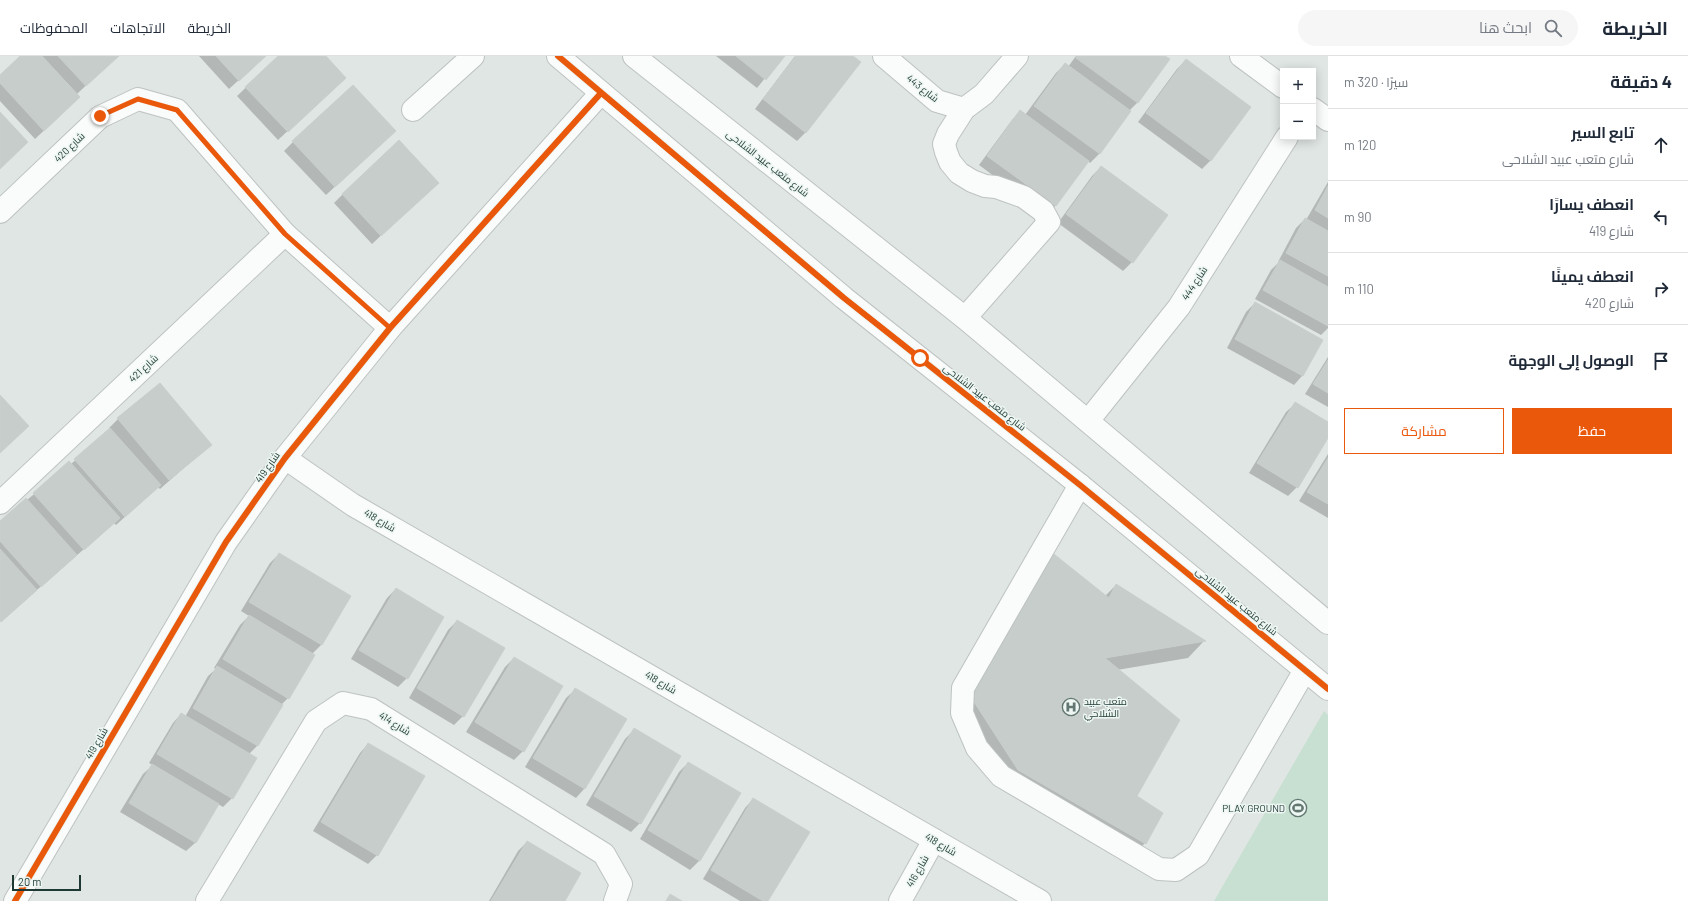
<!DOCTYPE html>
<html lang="ar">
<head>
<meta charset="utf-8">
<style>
	:root { --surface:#fff; --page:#f6f6f7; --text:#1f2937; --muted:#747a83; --line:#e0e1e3; --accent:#ea580c }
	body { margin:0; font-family:Barlow,Cairo,sans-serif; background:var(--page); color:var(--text); direction:rtl }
	.controls { position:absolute; right:12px; top:12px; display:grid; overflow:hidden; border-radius:0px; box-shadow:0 2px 10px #0003 }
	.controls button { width:36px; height:36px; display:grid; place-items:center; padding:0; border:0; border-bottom:1px solid var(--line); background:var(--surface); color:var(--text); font:20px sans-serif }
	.scale { position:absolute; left:12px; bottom:10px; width:69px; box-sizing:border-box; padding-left:4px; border:2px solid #1e3934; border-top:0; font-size:11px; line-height:14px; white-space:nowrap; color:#1e3934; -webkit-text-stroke:3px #edf6f2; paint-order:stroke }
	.stop { position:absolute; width:12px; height:12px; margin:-9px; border:3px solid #ea580c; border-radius:50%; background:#fff }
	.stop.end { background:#ea580c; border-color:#fff; box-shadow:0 1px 4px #0008 }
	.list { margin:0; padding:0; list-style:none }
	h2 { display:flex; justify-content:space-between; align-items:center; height:52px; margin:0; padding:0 16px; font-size:17px }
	h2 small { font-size:13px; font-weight:400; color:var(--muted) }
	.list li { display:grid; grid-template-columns:26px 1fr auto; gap:12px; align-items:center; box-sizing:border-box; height:72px; padding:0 16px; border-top:1px solid var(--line) }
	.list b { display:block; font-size:15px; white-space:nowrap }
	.list p { margin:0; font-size:13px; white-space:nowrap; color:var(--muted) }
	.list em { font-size:13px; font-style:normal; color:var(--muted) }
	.actions { display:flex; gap:8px; padding:12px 16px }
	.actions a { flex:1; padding:9px 0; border:1px solid var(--accent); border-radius:0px; text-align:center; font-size:14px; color:var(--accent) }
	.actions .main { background:var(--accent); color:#fff }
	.icon { flex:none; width:22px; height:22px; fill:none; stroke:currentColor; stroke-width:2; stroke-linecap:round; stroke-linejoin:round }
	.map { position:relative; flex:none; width:1328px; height:845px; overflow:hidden; direction:ltr }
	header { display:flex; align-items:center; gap:24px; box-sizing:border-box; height:56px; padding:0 20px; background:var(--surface); border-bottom:1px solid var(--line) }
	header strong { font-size:19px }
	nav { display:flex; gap:22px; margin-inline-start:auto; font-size:14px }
	.search { width:280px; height:36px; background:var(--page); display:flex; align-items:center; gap:10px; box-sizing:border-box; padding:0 14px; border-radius:22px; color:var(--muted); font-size:15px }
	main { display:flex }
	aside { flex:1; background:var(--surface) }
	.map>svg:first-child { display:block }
	.green { fill:#c8e0d1 }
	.shadow { fill:#0003 }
	.building { fill:#c7cdcb; stroke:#c9cfcd }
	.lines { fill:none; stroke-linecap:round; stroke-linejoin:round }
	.minor-casing { stroke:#bdc3c1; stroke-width:24 }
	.minor { stroke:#fafbfb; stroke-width:22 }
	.cycleway-casing { stroke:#edf6f2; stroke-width:8 }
	.cycleway { stroke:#e8590c; stroke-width:6 }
	.route { stroke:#ea580c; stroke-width:5 }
	.labels { text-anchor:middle; stroke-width:3; stroke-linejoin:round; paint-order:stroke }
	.street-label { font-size:10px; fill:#1e3934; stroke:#edf6f2 }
	.poi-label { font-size:10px; fill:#1e3934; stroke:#edf6f2; text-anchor:start }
</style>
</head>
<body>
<header>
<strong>الخريطة</strong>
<div class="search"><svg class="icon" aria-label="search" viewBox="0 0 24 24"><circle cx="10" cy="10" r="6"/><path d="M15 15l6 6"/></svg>ابحث هنا</div>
<nav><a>الخريطة</a><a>الاتجاهات</a><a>المحفوظات</a></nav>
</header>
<main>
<aside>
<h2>4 دقيقة<small>سيرًا · 320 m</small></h2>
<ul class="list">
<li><svg class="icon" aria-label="ahead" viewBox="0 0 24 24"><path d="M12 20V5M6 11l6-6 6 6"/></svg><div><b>تابع السير</b><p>شارع متعب عبيد الشلاحى</p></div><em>120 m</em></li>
<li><svg class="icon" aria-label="left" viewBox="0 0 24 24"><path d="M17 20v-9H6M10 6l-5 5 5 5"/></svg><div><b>انعطف يسارًا</b><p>شارع 419</p></div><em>90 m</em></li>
<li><svg class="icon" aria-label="right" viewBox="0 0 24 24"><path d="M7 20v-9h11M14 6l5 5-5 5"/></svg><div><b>انعطف يمينًا</b><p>شارع 420</p></div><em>110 m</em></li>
<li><svg class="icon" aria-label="arrive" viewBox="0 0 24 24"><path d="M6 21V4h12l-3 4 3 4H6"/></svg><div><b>الوصول إلى الوجهة</b></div></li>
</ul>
<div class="actions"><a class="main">حفظ</a><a>مشاركة</a></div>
</aside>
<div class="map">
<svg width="1328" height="845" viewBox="0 0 1328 845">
	<rect width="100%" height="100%" fill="#e0e6e4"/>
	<path class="green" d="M1324 655 1328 659V845H1214Z"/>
	<g class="shadow">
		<path d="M21 0H117L77 38 70 50 35 83 0 45V20Z"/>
		<path d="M199 0H265L229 33Z"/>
		<path d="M279 0H324L336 30 278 84 237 40Z"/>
		<path d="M716 0H783L757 32Z"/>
		<path d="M795 0H851L806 76 797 85 755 53Z"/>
		<path d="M1076 0H1164L1168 3 1137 47 1129 55 1099 98 1090 107 1088 105 1055 150 1046 159 979 109 1012 64 1020 55 1025 59 1056 17 1065 8 1068 11Z"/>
		<path d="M1186 4 1211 104 1202 113 1138 66 1177 13Z"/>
		<path d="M385 84 326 139 284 95 293 86Z"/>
		<path d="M1101 111 1167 159 1132 206 1123 215 1058 167 1092 120Z"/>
		<path d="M1328 126V272L1321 279 1255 243 1271 214 1279 206H1278L1296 172 1305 163 1306 164Z"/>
		<path d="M428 135 372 188 334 147 343 138Z"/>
		<path d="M1255 247 1322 284 1302 320 1294 329 1227 292 1246 256Z"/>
		<path d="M1328 301V351L1305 338Z"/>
		<path d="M1295 348 1328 368V380L1297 431 1288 440 1249 417 1286 356Z"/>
		<path d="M118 363 210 389 160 433 158 431 116 469 114 467 0 566V466L71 408 110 373 109 372Z"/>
		<path d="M1328 398V462L1299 445Z"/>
		<path d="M279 498 350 540 321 589 312 598 288 642 281 649 257 690 249 698 232 742 223 751 218 748 195 787 186 795 120 756 143 718 153 709 149 707 173 667 181 658 185 661 208 620 216 613 214 612 240 569 249 560 241 555 270 507Z"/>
		<path d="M1116 529 1204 585 1188 602 1117 614 1136 740 1145 787 1128 805 1001 731 952 656 1105 540Z"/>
		<path d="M396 533 407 622 398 631 351 603 387 542Z"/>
		<path d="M457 565 463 660 454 669 409 642 448 574Z"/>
		<path d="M514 602 523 695 514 704 466 676 505 611Z"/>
		<path d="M575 634 626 663 584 733 576 742 525 711 566 642Z"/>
		<path d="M634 674 640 767 631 776 586 749 625 683Z"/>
		<path d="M368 688 424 721 377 799 368 808 313 775 360 697Z"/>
		<path d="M688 707 739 738 699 805 690 814 640 783 679 716Z"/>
		<path d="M753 743 767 845H740L703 823 745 752Z"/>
		<path d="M527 786 564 845H489L518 795Z"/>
	</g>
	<g class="building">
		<path d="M20 0H42L80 41 44 75 0 27V19Z"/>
		<path d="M58 0H119L86 30Z"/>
		<path d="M216 0H266L239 25Z"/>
		<path d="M278 0H326L346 22 288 76 245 31Z"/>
		<path d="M736 0H785L766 24Z"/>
		<path d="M796 0H853L861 6 806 77 763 43Z"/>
		<path d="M1077 0H1165L1170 3 1138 47 1076 2Z"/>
		<path d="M1186 3 1251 51 1211 105 1146 57Z"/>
		<path d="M1065 7 1131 55 1100 98 1034 50Z"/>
		<path d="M353 29 396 75 335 131 292 85Z"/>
		<path d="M1020 54 1089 105 1056 150 987 100Z"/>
		<path d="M0 56 28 86 0 113Z"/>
		<path d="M399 84 439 127 381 180 342 138Z"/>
		<path d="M1101 110 1168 159 1133 207 1066 158Z"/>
		<path d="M1328 130V162L1315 154Z"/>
		<path d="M1305 162 1328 175V220L1286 197Z"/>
		<path d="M1280 204 1328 231V270L1263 234Z"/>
		<path d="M1255 246 1323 284 1303 320 1235 283Z"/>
		<path d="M1328 304V337L1313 328Z"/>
		<path d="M160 327 212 389 169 424 117 362Z"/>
		<path d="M0 339 29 370 0 397Z"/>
		<path d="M1295 346 1328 366V382L1298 432 1257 407Z"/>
		<path d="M110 372 161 429 125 461 74 403Z"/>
		<path d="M1328 402V448L1307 436Z"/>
		<path d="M69 405 120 462 84 494 33 437Z"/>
		<path d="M26 442 77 499 41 531 0 485V465Z"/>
		<path d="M0 493 37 534 1 566 0 565Z"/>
		<path d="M1050 495 1109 542 1116 528 1206 585 1105 602 1180 664 1137 740 1163 757 1146 788 1018 714 969 638Z"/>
		<path d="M279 497 351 540 322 589 249 546Z"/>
		<path d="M396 532 444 561 408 623 359 594Z"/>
		<path d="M249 559 315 599 289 643 223 603Z"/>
		<path d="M457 564 505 592 464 661 417 632Z"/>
		<path d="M514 601 563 630 524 696 475 666Z"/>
		<path d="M217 610 283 649 258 690 193 652Z"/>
		<path d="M575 632 627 663 585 733 533 702Z"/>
		<path d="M181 657 257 702 233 743 157 698Z"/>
		<path d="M634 672 681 700 641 768 594 740Z"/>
		<path d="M368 687 425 720 378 800 321 766Z"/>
		<path d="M688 706 741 737 700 805 648 774Z"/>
		<path d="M152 708 219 748 196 787 129 747Z"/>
		<path d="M753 742 810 776 768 845H763L711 814Z"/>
		<path d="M527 785 581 817 565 845H491Z"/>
		<path d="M670 838 682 845H666Z"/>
	</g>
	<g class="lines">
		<defs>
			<g id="minor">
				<path d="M558 0 844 242 1080 429 1328 633"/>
				<path d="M634 0 965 262 1328 567"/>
				<path d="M884 0 937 45 964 53"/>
				<path d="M1241 0 1283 31"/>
				<path d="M1313 53 1328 64"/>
				<path d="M413 54 473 0"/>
				<path d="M0 156 100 61 138 43 177 54 285 178 390 272"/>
				<path d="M965 262 1049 166 1043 155 1024 141 996 131 985 130 972 125 959 117 950 106 946 96 944 88 948 78 964 53 984 38 1017 0"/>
				<path d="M1088 365 1179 251 1287 81"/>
				<path d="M285 402 353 449 1040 845"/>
				<path d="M1080 429 963 632 962 657 977 692 1001 720 1159 813 1176 814 1198 799 1305 614"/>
				<path d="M0 447 285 178"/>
				<path d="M15 845 226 486 285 402 390 272 601 37"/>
				<path d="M207 845 316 665 343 647 371 653 604 798 621 828 615 845"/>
				<path d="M900 845 934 784"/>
			</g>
		</defs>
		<use href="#minor" class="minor-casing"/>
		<use href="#minor" class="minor"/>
		<defs>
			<g id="cycleway">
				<path d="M558 0 844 242 1080 429 1328 633"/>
				<path d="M15 845 226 486 285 402 390 272 601 37"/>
			</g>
		</defs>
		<use href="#cycleway" class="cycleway-casing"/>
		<use href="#cycleway" class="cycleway"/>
	</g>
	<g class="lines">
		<path class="route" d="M100 60 138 43 177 54 285 178 390 272 601 37 844 242 920 302"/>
	</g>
	<defs>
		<symbol id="hospital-ring" viewBox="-11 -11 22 22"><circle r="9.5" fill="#edf6f2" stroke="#627672" stroke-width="1.5"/><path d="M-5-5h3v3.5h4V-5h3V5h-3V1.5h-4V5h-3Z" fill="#627672"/></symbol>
		<symbol id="stadium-ring" viewBox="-11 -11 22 22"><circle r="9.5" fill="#edf6f2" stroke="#627672" stroke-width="1.5"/><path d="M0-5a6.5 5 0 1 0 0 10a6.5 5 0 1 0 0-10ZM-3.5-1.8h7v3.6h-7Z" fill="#627672"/></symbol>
	</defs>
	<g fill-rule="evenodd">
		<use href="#hospital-ring" x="1061" y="641" width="20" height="20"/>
		<use href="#stadium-ring" x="1288" y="742" width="20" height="20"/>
	</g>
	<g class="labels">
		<g class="street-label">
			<text transform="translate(923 32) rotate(38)" y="4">شارع 443</text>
			<text transform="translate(69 91) rotate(-44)" y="4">شارع 420</text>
			<text transform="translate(768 107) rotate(38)" y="4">شارع متعب عبيد الشلاحى</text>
			<text transform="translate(1194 227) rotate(-57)" y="4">شارع 444</text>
			<text transform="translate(143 312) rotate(-43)" y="4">شارع 421</text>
			<text transform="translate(985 341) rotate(38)" y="4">شارع متعب عبيد الشلاحى</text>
			<text transform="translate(267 411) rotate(-55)" y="4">شارع 419</text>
			<text transform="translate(380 464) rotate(30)" y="4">شارع 418</text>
			<text transform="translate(1237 545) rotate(39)" y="4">شارع متعب عبيد الشلاحى</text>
			<text transform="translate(661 626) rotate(30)" y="4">شارع 418</text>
			<text transform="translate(395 667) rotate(32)" y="4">شارع 414</text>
			<text transform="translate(96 687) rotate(-60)" y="4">شارع 419</text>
			<text transform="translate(941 788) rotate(30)" y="4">شارع 418</text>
			<text transform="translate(917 815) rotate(-61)" y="4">شارع 416</text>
		</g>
		<g class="poi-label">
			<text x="1084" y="649">متعب عبيد<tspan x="1084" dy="12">الشلاحي</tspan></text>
			<text x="1285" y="756" text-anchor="end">PLAY GROUND</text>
		</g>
	</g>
</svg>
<div class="controls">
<button>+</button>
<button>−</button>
</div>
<div class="scale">20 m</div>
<div class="stop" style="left:920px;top:302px"></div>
<div class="stop end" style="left:100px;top:60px"></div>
</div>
</main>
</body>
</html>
